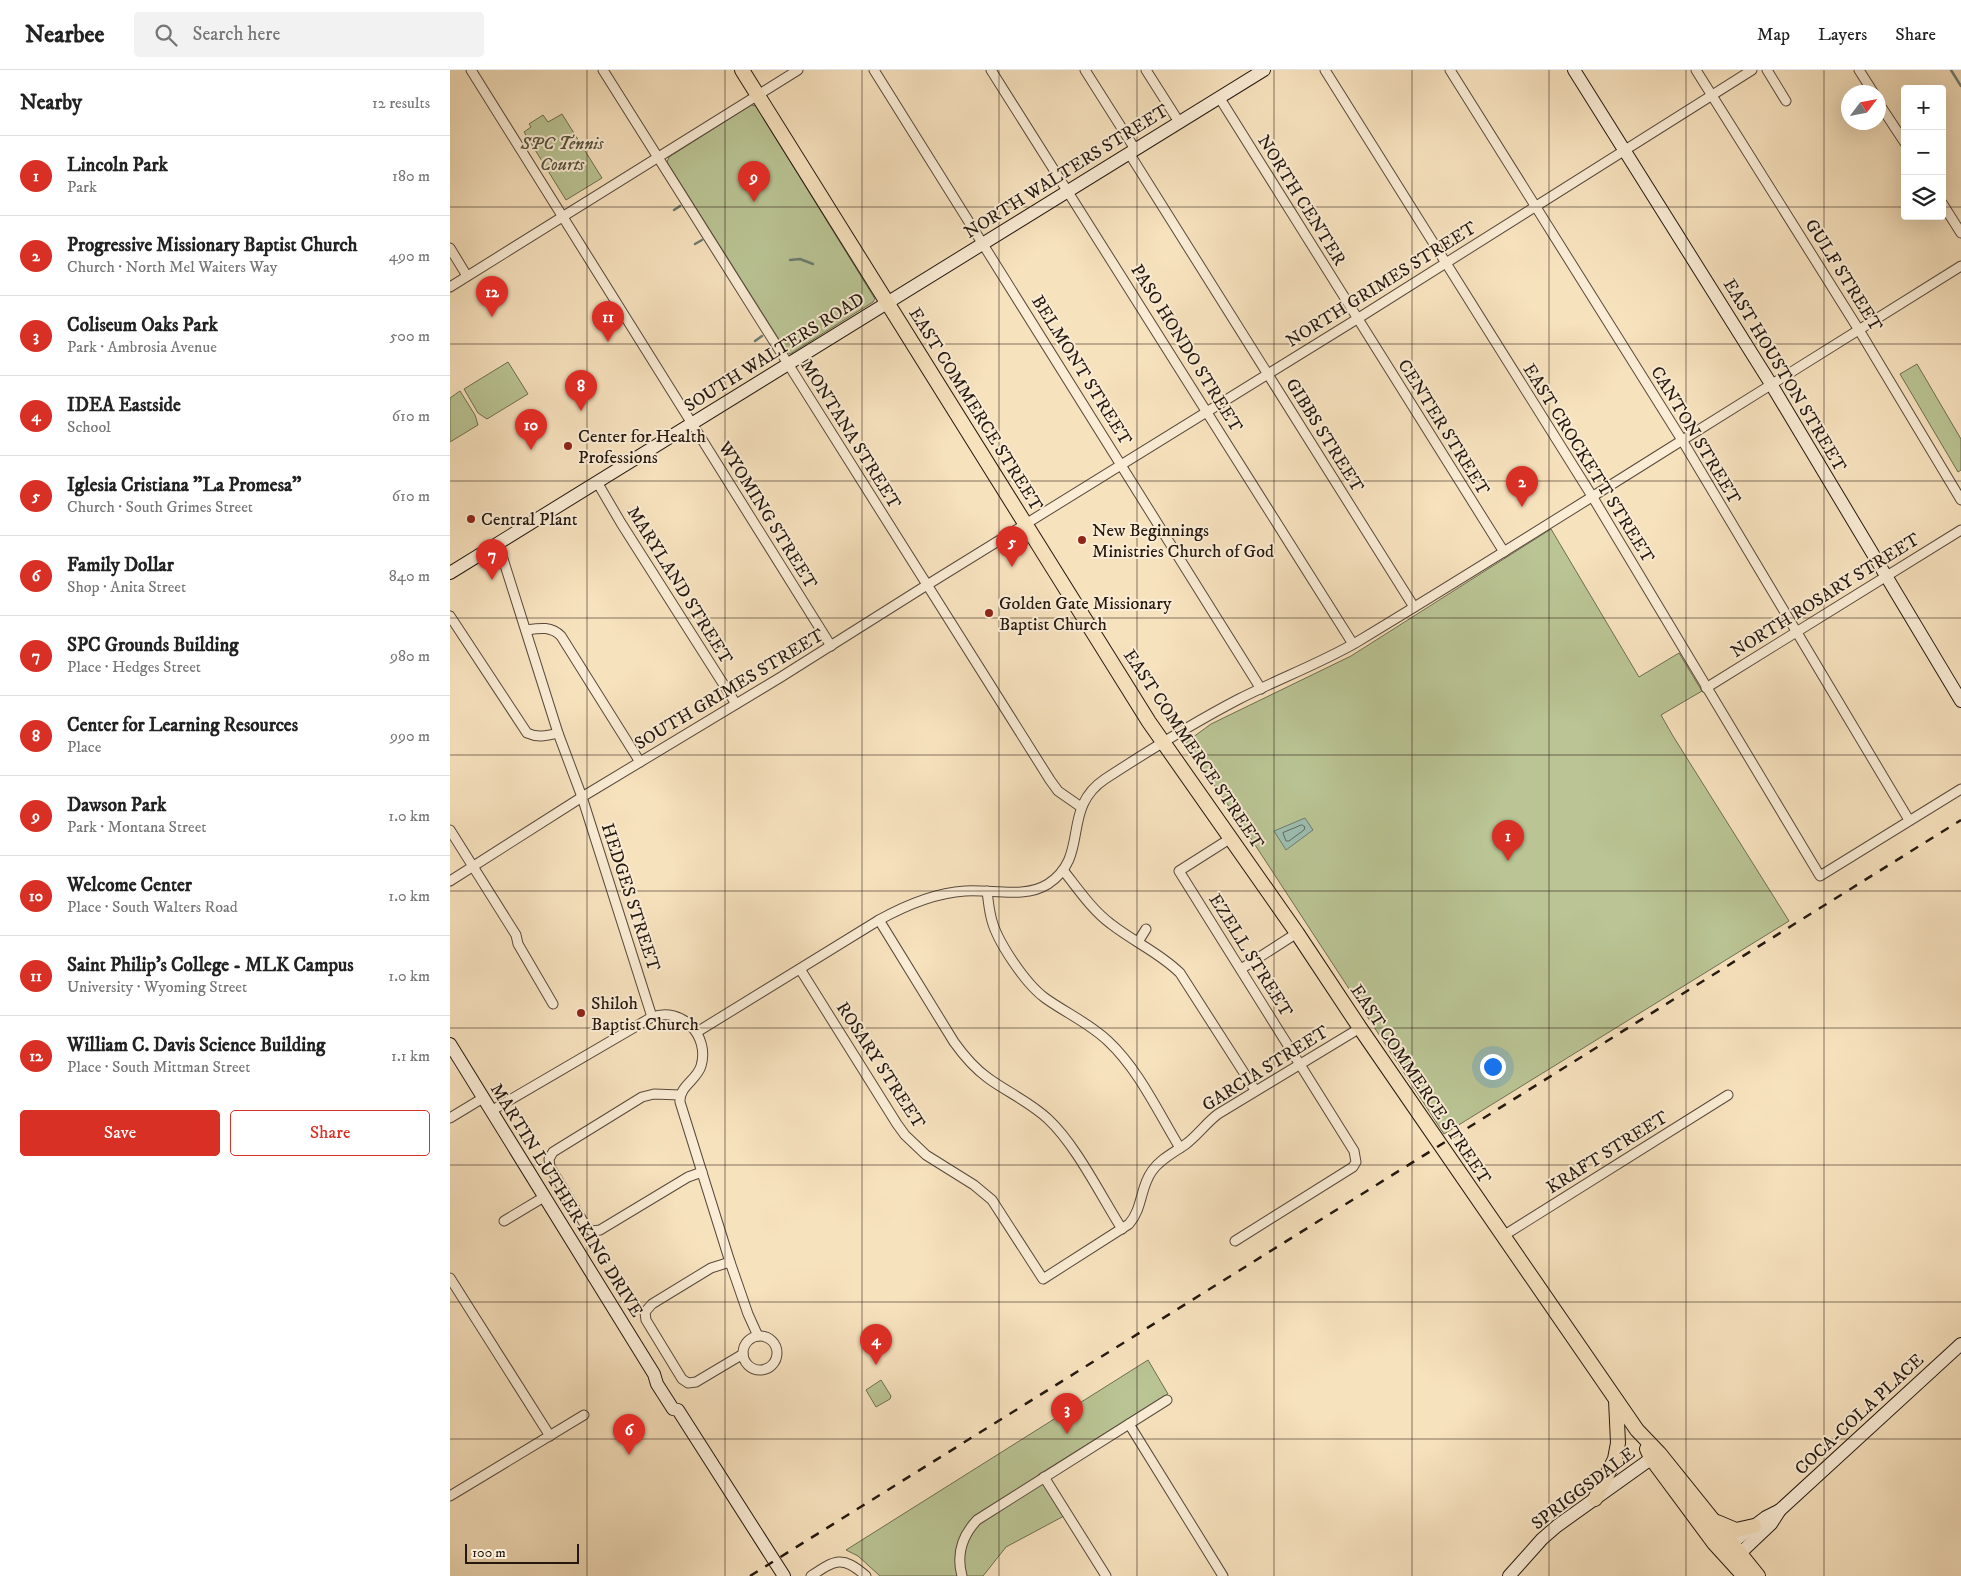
<!DOCTYPE html>
<html lang="en">
<head>
<meta charset="utf-8">
<style>
	:root { --surface:#fff; --page:#f2f2f2; --text:#222; --muted:#767676; --line:#e0e0e0; --accent:#d93025 }
	body { margin:0; font-family:"IM FELL DW Pica",serif; background:var(--page); color:var(--text) }
	.controls { position:absolute; right:15px; top:15px; display:grid; overflow:hidden; border-radius:5px; box-shadow:0 5px 20px #0002 }
	.controls button { width:45px; height:45px; display:grid; place-items:center; padding:0; border:0; border-bottom:1px solid var(--line); background:var(--surface); color:var(--text); font:25px sans-serif }
	.compass { position:absolute; left:1391px; top:15px; width:45px; height:45px; border-radius:50%; background:var(--surface); box-shadow:0 5px 20px #0002; rotate:58deg }
	.scale { position:absolute; left:15px; bottom:12px; width:114px; box-sizing:border-box; padding-left:5px; border:2px solid #241810; border-top:0; font-size:14px; line-height:18px; white-space:nowrap; color:#241810; -webkit-text-stroke:4px #faecd5; paint-order:stroke }
	.you { position:absolute; left:1042px; top:996px; width:18px; height:18px; margin:-12px; border:4px solid #fff; border-radius:50%; background:#1a73e8; box-shadow:0 0 0 8px #1a73e833 }
	.badge { display:grid; place-items:center; width:32px; height:32px; border-radius:50%; background:var(--accent); color:#fff; font-size:16px; font-weight:700 }
	.pin { position:absolute; translate:-50% -41px; filter:drop-shadow(0 1px 2px #0008) }
	.pin::after { content:''; position:absolute; top:26px; width:18px; height:15px; background:inherit; clip-path:polygon(0 0,100% 0,50% 100%) }
	.list { margin:0; padding:0; list-style:none }
	h2 { display:flex; justify-content:space-between; align-items:center; height:65px; margin:0; padding:0 20px; font-size:21px }
	h2 small { font-size:16px; font-weight:400; color:var(--muted) }
	.list li { display:grid; grid-template-columns:32px 1fr auto; gap:15px; align-items:center; box-sizing:border-box; height:80px; padding:0 20px; border-top:1px solid var(--line) }
	.list b { display:block; font-size:19px; white-space:nowrap }
	.list p { margin:0; font-size:16px; white-space:nowrap; color:var(--muted) }
	.list em { font-size:16px; font-style:normal; color:var(--muted) }
	.actions { display:flex; gap:10px; padding:15px 20px }
	.actions a { flex:1; padding:11px 0; border:1px solid var(--accent); border-radius:5px; text-align:center; font-size:18px; color:var(--accent) }
	.actions .main { background:var(--accent); color:#fff }
	.icon { flex:none; width:28px; height:28px; fill:none; stroke:currentColor; stroke-width:2; stroke-linecap:round; stroke-linejoin:round }
	.map { position:relative; flex:none; width:1511px; height:1506px; overflow:hidden }
	header { display:flex; align-items:center; gap:30px; box-sizing:border-box; height:70px; padding:0 25px; background:var(--surface); border-bottom:1px solid var(--line) }
	header strong { font-size:24px }
	nav { display:flex; gap:28px; margin-inline-start:auto; font-size:18px }
	.search { width:350px; height:45px; background:var(--page); display:flex; align-items:center; gap:12px; box-sizing:border-box; padding:0 18px; border-radius:5px; color:var(--muted); font-size:19px }
	main { display:flex }
	aside { flex:1; background:var(--surface) }
	.map>svg:first-child { display:block }
	.green { fill:#bac494; stroke:#6f6e52 }
	.water { fill:#9dbeb1; stroke:#6d7c71 }
	.lines { fill:none; stroke-linecap:round; stroke-linejoin:round }
	.shore { stroke:#606b60; stroke-width:1 }
	.stream { stroke:#6d7c71; stroke-width:2.5 }
	.street-casing { stroke:#594a3c; stroke-width:11 }
	.secondary-casing { stroke:#241810; stroke-width:14 }
	.primary-casing { stroke:#241810; stroke-width:16 }
	.street { stroke:#faecd5; stroke-width:9 }
	.secondary { stroke:#faecd5; stroke-width:12 }
	.primary { stroke:#f7e2be; stroke-width:14 }
	.rail { stroke:#241810; stroke-width:2.5; stroke-dasharray:9 9; stroke-linecap:butt }
	.grid { fill:none; stroke:#241810; stroke-width:1; stroke-opacity:0.55 }
	.poi-dot { fill:#8f2418; stroke:#faecd5; stroke-width:2 }
	.labels { text-anchor:middle; stroke-width:4; stroke-linejoin:round; paint-order:stroke }
	.park-label { font-size:18px; font-style:italic; fill:#58543e; stroke:#faecd5 }
	.street-label { font-size:18px; fill:#241810; stroke:#faecd5 }
	.poi-label { font-size:18px; fill:#241810; stroke:#faecd5; text-anchor:start }
</style>
</head>
<body>
<header>
<strong>Nearbee</strong>
<div class="search"><svg class="icon" aria-label="search" viewBox="0 0 24 24"><circle cx="10" cy="10" r="6"/><path d="M15 15l6 6"/></svg>Search here</div>
<nav><a>Map</a><a>Layers</a><a>Share</a></nav>
</header>
<main>
<aside>
<h2>Nearby<small>12 results</small></h2>
<ul class="list">
<li><span class="badge">1</span><div><b>Lincoln Park</b><p>Park</p></div><em>180 m</em></li>
<li><span class="badge">2</span><div><b>Progressive Missionary Baptist Church</b><p>Church · North Mel Waiters Way</p></div><em>490 m</em></li>
<li><span class="badge">3</span><div><b>Coliseum Oaks Park</b><p>Park · Ambrosia Avenue</p></div><em>500 m</em></li>
<li><span class="badge">4</span><div><b>IDEA Eastside</b><p>School</p></div><em>610 m</em></li>
<li><span class="badge">5</span><div><b>Iglesia Cristiana &quot;La Promesa&quot;</b><p>Church · South Grimes Street</p></div><em>610 m</em></li>
<li><span class="badge">6</span><div><b>Family Dollar</b><p>Shop · Anita Street</p></div><em>840 m</em></li>
<li><span class="badge">7</span><div><b>SPC Grounds Building</b><p>Place · Hedges Street</p></div><em>980 m</em></li>
<li><span class="badge">8</span><div><b>Center for Learning Resources</b><p>Place</p></div><em>990 m</em></li>
<li><span class="badge">9</span><div><b>Dawson Park</b><p>Park · Montana Street</p></div><em>1.0 km</em></li>
<li><span class="badge">10</span><div><b>Welcome Center</b><p>Place · South Walters Road</p></div><em>1.0 km</em></li>
<li><span class="badge">11</span><div><b>Saint Philip's College - MLK Campus</b><p>University · Wyoming Street</p></div><em>1.0 km</em></li>
<li><span class="badge">12</span><div><b>William C. Davis Science Building</b><p>Place · South Mittman Street</p></div><em>1.1 km</em></li>
</ul>
<div class="actions"><a class="main">Save</a><a>Share</a></div>
</aside>
<div class="map">
<svg width="1511" height="1506" viewBox="0 0 1511 1506">
	<rect width="100%" height="100%" fill="#f7e2be"/>
	<filter id="stains"><feTurbulence type="fractalNoise" baseFrequency=".004" numOctaves="4"/><feColorMatrix values="0 0 0 0 .2 0 0 0 0 .09 0 0 0 0 .02 0 0 0 .5 -.17"/></filter>
	<radialGradient id="worn" r=".72"><stop offset=".6" stop-color="#630" stop-opacity="0"/><stop offset="1" stop-color="#630" stop-opacity=".3"/></radialGradient>
	<g class="green">
		<path d="M301 35 306 36 425 229 423 232 340 284 337 282 217 92 219 87Z"/>
		<path d="M112 44 152 108 116 130 74 62 81 57 79 54 93 45 98 52Z"/>
		<path d="M58 292 78 324 37 349 28 343 14 319Z"/>
		<path d="M1467 294 1511 369V400L1508 402 1450 304Z"/>
		<path d="M10 321 25 345 28 355 0 372V328Z"/>
		<path d="M1101 459 1189 607 1229 583 1252 621 1211 645 1223 666 1339 851 994 1064 792 755 735 673 761 654 901 586Z"/>
		<path d="M698 1290 718 1324 588 1405 614 1446 556 1477 533 1506H430L408 1486 396 1480Z"/>
		<path d="M431 1310 441 1326 440 1329 426 1337 416 1320Z"/>
	</g>
	<path class="water" d="M855 748 863 760 836 780 824 761Z"/>
	<g class="lines">
		<path class="shore" d="M852 755 855 757 854 760 839 771H836L833 763Z"/>
		<g class="stream">
			<path d="M1501 0 1511 16"/>
			<path d="M224 140 230 136"/>
			<path d="M245 174 252 170"/>
			<path d="M340 190 350 189 363 194"/>
			<path d="M305 271 312 266"/>
		</g>
		<defs>
			<g id="street">
				<path d="M21 0 381 576"/>
				<path d="M153 0 600 710 608 721 631 737"/>
				<path d="M424 0 811 619"/>
				<path d="M541 0 903 574"/>
				<path d="M635 0 685 79"/>
				<path d="M696 0 729 52"/>
				<path d="M875 0 1142 426 1370 806 1511 719"/>
				<path d="M1000 0 1232 370 1459 750"/>
				<path d="M1246 0 1409 260 1511 430"/>
				<path d="M1317 0 1336 31"/>
				<path d="M1409 0 1423 22"/>
				<path d="M769 27 1054 482"/>
				<path d="M1428 32 1455 73"/>
				<path d="M679 83 964 537"/>
				<path d="M1492 133 1511 163"/>
				<path d="M0 178 17 206"/>
				<path d="M0 217 348 0"/>
				<path d="M147 412 171 453 286 634"/>
				<path d="M48 473 108 663 132 727 202 947"/>
				<path d="M0 546 77 663C88 668 96 666 108 663"/>
				<path d="M76 560C90 558 101 556 111 566L190 692"/>
				<path d="M1256 618 1511 460"/>
				<path d="M0 760 66 865 68 874 103 934"/>
				<path d="M781 768 729 801 904 1081 906 1092 903 1097 785 1171"/>
				<path d="M613 800C628 819 642 840 661 854 684 872 710 883 730 903L805 1020"/>
				<path d="M0 811 132 727 331 607 477 515 907 249 1302 0"/>
				<path d="M537 821C538 829 539 839 541 847 546 871 576 914 595 928 616 943 639 953 658 971 689 1000 708 1042 730 1078"/>
				<path d="M429 850 504 972C514 986 524 998 538 1008 557 1022 580 1032 598 1049 626 1075 651 1126 672 1159"/>
				<path d="M688 872 696 859"/>
				<path d="M350 899 447 1054 455 1065 476 1085 524 1115 542 1130 593 1209 679 1154C693 1138 690 1117 702 1101 710 1089 725 1082 736 1074 748 1065 756 1053 768 1044L910 958"/>
				<path d="M791 899 847 863"/>
				<path d="M247 962 429 850C456 835 484 823 515 821 542 819 574 829 598 814 641 786 610 739 655 709 698 681 743 653 789 629 828 609 869 594 907 572 1013 508 1118 442 1223 376 1319 316 1415 256 1511 196"/>
				<path d="M230 1025 204 1024 192 1027 103 1082 99 1089 100 1097 137 1158 142 1161 150 1160 238 1107 252 1102"/>
				<path d="M41 1041 202 947C232 936 260 966 251 996 247 1010 229 1016 230 1032L280 1192 298 1244 308 1266"/>
				<path d="M0 1048 33 1028"/>
				<path d="M54 1151 94 1127"/>
				<path d="M1053 1166 1278 1025"/>
				<path d="M280 1192 261 1198 202 1234 195 1242 196 1250 232 1309 238 1313 246 1312 293 1284"/>
				<path d="M0 1208 100 1366"/>
				<circle cx="310" cy="1283" r="17"/>
				<path d="M679 1354 773 1506"/>
				<path d="M594 1407 656 1506"/>
				<path d="M0 1426 134 1345"/>
				<path d="M361 1506C385 1490 392 1485 416 1506"/>
				<path d="M512 1506C506 1484 512 1466 527 1450L717 1330"/>
			</g>
			<g id="secondary">
				<path d="M1124 0 1321 314 1511 631"/>
				<path d="M0 503 814 0"/>
				<path d="M0 974 204 1304 207 1314 223 1339 228 1340 334 1506"/>
				<path d="M1275 1478 1316 1447 1330 1440"/>
				<path d="M1283 1490 1321 1454 1330 1440 1511 1274"/>
				<path d="M1059 1506 1092 1469 1107 1456 1209 1383"/>
			</g>
			<g id="primary">
				<path d="M292 0 699 652 847 863 910 958 1187 1360 1209 1383 1308 1506"/>
				<path d="M1197 1379 1201 1388 1264 1473 1294 1506"/>
				<path d="M1145 1429 1165 1389 1168 1373 1166 1330"/>
				<path d="M1267 1452 1286 1460 1304 1456"/>
			</g>
		</defs>
		<use href="#street" class="street-casing"/>
		<use href="#secondary" class="secondary-casing"/>
		<use href="#primary" class="primary-casing"/>
		<use href="#street" class="street"/>
		<use href="#secondary" class="secondary"/>
		<use href="#primary" class="primary"/>
		<path class="rail" d="M300 1506 1511 750"/>
	</g>
	<path class="grid" d="M137 0V1506M275 0V1506M412 0V1506M549 0V1506M687 0V1506M824 0V1506M962 0V1506M1099 0V1506M1236 0V1506M1374 0V1506M0 137H1455M1492 137H1511M0 274H1511M0 411H1511M0 548H1511M0 685H1511M0 821H1511M0 958H1511M0 1095H1511M0 1232H1511M0 1369H1511"/>
	<g class="poi-dot">
		<circle cx="118" cy="376" r="5"/>
		<circle cx="21" cy="449" r="5"/>
		<circle cx="632" cy="470" r="5"/>
		<circle cx="539" cy="543" r="5"/>
		<circle cx="131" cy="943" r="5"/>
	</g>
	<g class="labels">
		<g class="park-label">
			<text x="112" y="79">SPC Tennis<tspan x="112" dy="21">Courts</tspan></text>
		</g>
		<g class="street-label">
			<text transform="translate(616 101) rotate(-32)" y="6">NORTH WALTERS STREET</text>
			<text transform="translate(852 130) rotate(58)" y="6">NORTH CENTER</text>
			<text transform="translate(1394 205) rotate(58)" y="6">GULF STREET</text>
			<text transform="translate(931 214) rotate(-32)" y="6">NORTH GRIMES STREET</text>
			<text transform="translate(737 278) rotate(58)" y="6">PASO HONDO STREET</text>
			<text transform="translate(324 282) rotate(-32)" y="6">SOUTH WALTERS ROAD</text>
			<text transform="translate(632 300) rotate(58)" y="6">BELMONT STREET</text>
			<text transform="translate(1335 305) rotate(59)" y="6">EAST HOUSTON STREET</text>
			<text transform="translate(526 339) rotate(58)" y="6">EAST COMMERCE STREET</text>
			<text transform="translate(994 357) rotate(58)" y="6">CENTER STREET</text>
			<text transform="translate(401 364) rotate(58)" y="6">MONTANA STREET</text>
			<text transform="translate(875 365) rotate(58)" y="6">GIBBS STREET</text>
			<text transform="translate(1246 365) rotate(59)" y="6">CANTON STREET</text>
			<text transform="translate(1139 393) rotate(58)" y="6">EAST CROCKETT STREET</text>
			<text transform="translate(318 445) rotate(58)" y="6">WYOMING STREET</text>
			<text transform="translate(230 515) rotate(58)" y="6">MARYLAND STREET</text>
			<text transform="translate(1375 525) rotate(-32)" y="6">NORTH ROSARY STREET</text>
			<text transform="translate(279 619) rotate(-31)" y="6">SOUTH GRIMES STREET</text>
			<text transform="translate(744 679) rotate(56)" y="6">EAST COMMERCE STREET</text>
			<text transform="translate(181 827) rotate(72)" y="6">HEDGES STREET</text>
			<text transform="translate(801 885) rotate(58)" y="6">EZELL STREET</text>
			<text transform="translate(431 995) rotate(57)" y="6">ROSARY STREET</text>
			<text transform="translate(815 998) rotate(-32)" y="6">GARCIA STREET</text>
			<text transform="translate(971 1014) rotate(56)" y="6">EAST COMMERCE STREET</text>
			<text transform="translate(1157 1082) rotate(-32)" y="6">KRAFT STREET</text>
			<text transform="translate(117 1130) rotate(58)" y="6">MARTIN LUTHER KING DRIVE</text>
			<text transform="translate(1409 1344) rotate(-43)" y="6">COCA-COLA PLACE</text>
			<text transform="translate(1133 1418) rotate(-37)" y="6">SPRIGGSDALE</text>
		</g>
		<g class="poi-label">
			<text x="128" y="372">Center for Health<tspan x="128" dy="21">Professions</tspan></text>
			<text x="31" y="455">Central Plant</text>
			<text x="642" y="466">New Beginnings<tspan x="642" dy="21">Ministries Church of God</tspan></text>
			<text x="549" y="539">Golden Gate Missionary<tspan x="549" dy="21">Baptist Church</tspan></text>
			<text x="141" y="939">Shiloh<tspan x="141" dy="21">Baptist Church</tspan></text>
		</g>
	</g>
	<rect width="100%" height="100%" filter="url(#stains)"/>
	<rect width="100%" height="100%" fill="url(#worn)"/>
</svg>
<div class="controls">
<button>+</button>
<button>−</button>
<button><svg class="icon" aria-label="layers" viewBox="0 0 24 24"><path d="M12 4l9 5-9 5-9-5zM3 14l9 5 9-5"/></svg></button>
</div>
<svg class="compass" viewBox="-18 -18 36 36"><path d="M0-13l5 13h-10z" fill="#e53935"/><path d="M0 13l5-13h-10z" fill="#767676"/></svg>
<div class="scale">100 m</div>
<div class="you"></div>
<div class="pin badge" style="left:1058px;top:791px">1</div>
<div class="pin badge" style="left:1072px;top:437px">2</div>
<div class="pin badge" style="left:617px;top:1364px">3</div>
<div class="pin badge" style="left:426px;top:1295px">4</div>
<div class="pin badge" style="left:562px;top:497px">5</div>
<div class="pin badge" style="left:179px;top:1385px">6</div>
<div class="pin badge" style="left:42px;top:510px">7</div>
<div class="pin badge" style="left:131px;top:341px">8</div>
<div class="pin badge" style="left:304px;top:132px">9</div>
<div class="pin badge" style="left:81px;top:380px">10</div>
<div class="pin badge" style="left:158px;top:272px">11</div>
<div class="pin badge" style="left:42px;top:247px">12</div>
</div>
</main>
</body>
</html>
